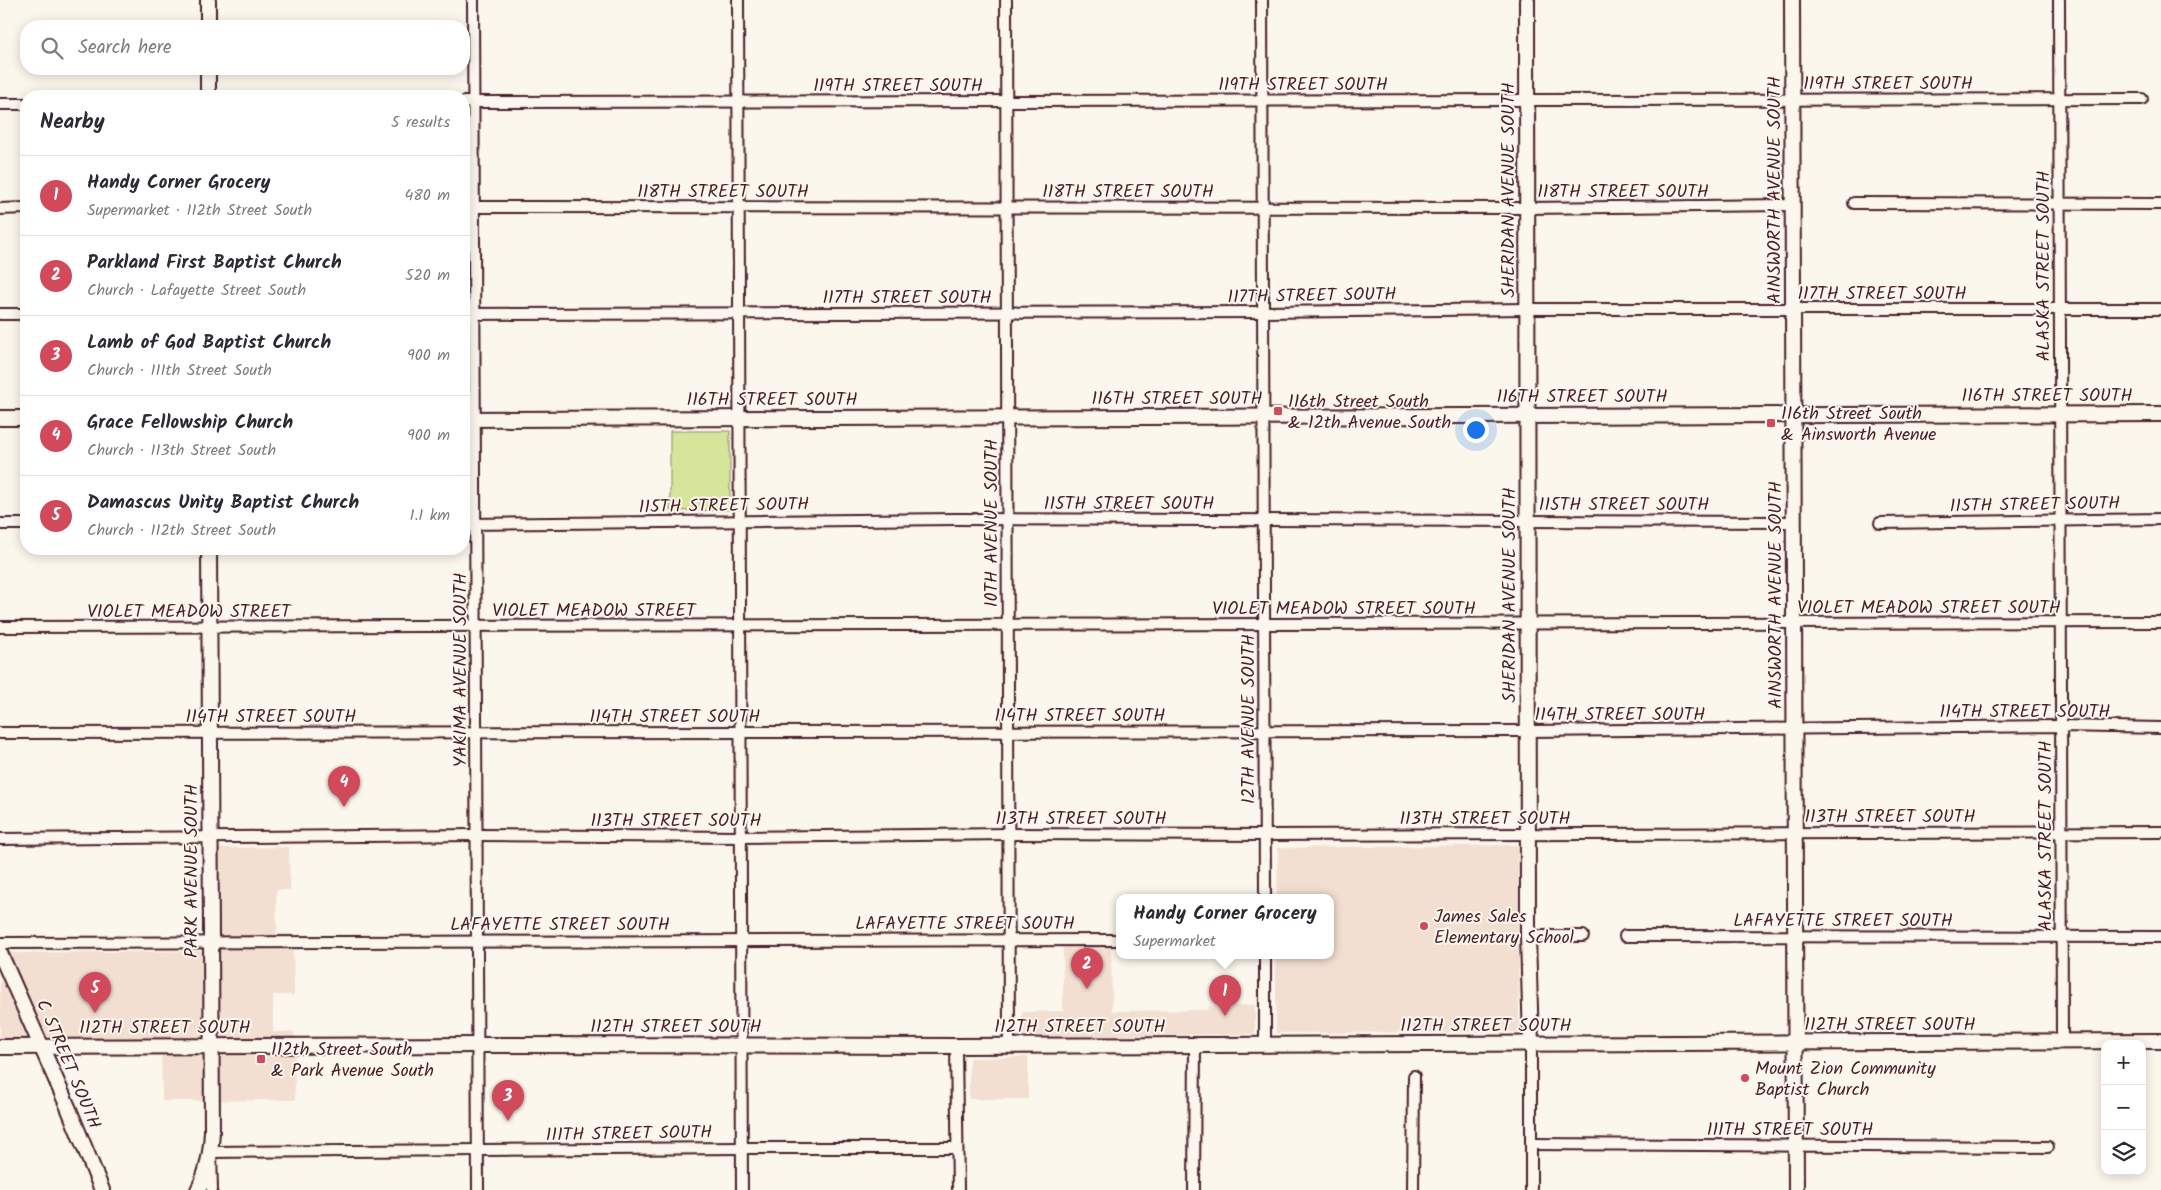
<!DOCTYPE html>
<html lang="en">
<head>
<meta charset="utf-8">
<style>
	:root { --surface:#fff; --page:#f7f7f7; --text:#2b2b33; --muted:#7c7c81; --line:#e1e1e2; --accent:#d1495b }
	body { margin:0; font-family:Kalam,sans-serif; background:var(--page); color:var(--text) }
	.controls { position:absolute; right:15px; bottom:15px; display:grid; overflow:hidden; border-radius:10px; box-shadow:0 2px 12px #0003 }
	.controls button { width:45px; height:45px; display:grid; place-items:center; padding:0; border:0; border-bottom:1px solid var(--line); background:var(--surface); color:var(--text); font:25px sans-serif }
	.you { position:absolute; left:1475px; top:429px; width:18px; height:18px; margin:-12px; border:4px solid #fff; border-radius:50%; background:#1a73e8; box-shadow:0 0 0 8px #1a73e833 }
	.badge { display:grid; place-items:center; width:32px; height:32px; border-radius:50%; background:var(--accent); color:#fff; font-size:16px; font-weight:700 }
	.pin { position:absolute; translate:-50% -41px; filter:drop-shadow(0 1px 2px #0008) }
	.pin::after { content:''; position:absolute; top:26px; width:18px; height:15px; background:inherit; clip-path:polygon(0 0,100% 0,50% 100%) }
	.popup { position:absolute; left:1116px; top:894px; width:218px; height:65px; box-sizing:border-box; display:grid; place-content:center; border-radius:10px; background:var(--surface); filter:drop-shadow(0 1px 4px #0005); font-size:16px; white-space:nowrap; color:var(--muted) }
	.popup b { font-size:19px; color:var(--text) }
	.popup::after { content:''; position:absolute; left:50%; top:100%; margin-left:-10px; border:10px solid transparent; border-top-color:var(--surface) }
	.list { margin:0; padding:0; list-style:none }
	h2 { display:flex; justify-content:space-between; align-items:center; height:65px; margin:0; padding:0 20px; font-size:21px }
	h2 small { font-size:16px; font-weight:400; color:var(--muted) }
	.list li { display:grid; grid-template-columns:32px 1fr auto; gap:15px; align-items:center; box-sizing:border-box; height:80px; padding:0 20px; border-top:1px solid var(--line) }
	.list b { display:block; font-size:19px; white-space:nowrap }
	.list p { margin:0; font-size:16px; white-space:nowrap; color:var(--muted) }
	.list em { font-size:16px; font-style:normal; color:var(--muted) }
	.icon { flex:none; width:28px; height:28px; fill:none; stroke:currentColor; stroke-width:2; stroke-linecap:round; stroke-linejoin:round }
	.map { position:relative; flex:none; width:2161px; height:1190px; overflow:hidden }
	.search { position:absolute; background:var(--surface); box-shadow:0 2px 12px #0003; left:20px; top:20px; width:450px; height:55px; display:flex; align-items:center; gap:12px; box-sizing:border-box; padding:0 18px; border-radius:20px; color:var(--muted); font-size:19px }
	.panel { position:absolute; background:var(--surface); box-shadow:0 2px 12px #0003; left:20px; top:90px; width:450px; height:465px; border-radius:20px }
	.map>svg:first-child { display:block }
	.built { fill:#f2dfd2 }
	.green { fill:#d5e69a; stroke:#908262 }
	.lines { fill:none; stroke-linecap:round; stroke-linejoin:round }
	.street-casing { stroke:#4a1f2b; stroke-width:14 }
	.secondary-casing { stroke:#4a1f2b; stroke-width:18 }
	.street { stroke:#fbf7ec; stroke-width:10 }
	.secondary { stroke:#fbf7ec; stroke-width:14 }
	.poi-dot { fill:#d1495b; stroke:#fbf7ec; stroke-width:2 }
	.labels { text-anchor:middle; stroke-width:4; stroke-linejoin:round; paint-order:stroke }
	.street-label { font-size:18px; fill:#4a1f2b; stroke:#fbf7ec }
	.poi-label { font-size:18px; fill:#4a1f2b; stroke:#fbf7ec; text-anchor:start }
</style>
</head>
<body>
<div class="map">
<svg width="2161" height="1190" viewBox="0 0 2161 1190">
	<rect width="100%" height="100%" fill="#fbf7ec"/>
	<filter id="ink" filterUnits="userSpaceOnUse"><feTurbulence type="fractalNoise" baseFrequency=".02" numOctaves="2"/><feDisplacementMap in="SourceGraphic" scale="10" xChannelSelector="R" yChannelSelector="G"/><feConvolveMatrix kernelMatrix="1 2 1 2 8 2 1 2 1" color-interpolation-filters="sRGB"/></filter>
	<g filter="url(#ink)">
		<g class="built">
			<path d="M1518 845 1519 1032 1276 1033V955H1330V897H1277L1278 848Z"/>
			<path d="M289 847 290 890H276L277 934H293L294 995H273V1032H294L295 1100 162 1101 161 1039 0 1040V953L218 951V848Z"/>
			<path d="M1111 946 1112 1011 1208 1010 1209 1006 1255 1005V1034L1022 1037V1012L1063 1011V947Z"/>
			<path d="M1028 1057V1099H969V1058Z"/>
		</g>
		<path class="green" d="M670 431H730V510L670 511Z"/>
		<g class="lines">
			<defs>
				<g id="street">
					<path d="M473 0 478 1190"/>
					<path d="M738 0 742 1190"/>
					<path d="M1006 0 1009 1045"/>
					<path d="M1262 0 1265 897"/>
					<path d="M2059 0 2062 1041"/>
					<path d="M464 102 2142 99"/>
					<path d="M0 104H26"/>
					<path d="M1854 203 2161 204"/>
					<path d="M464 207 1528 208 1793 205"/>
					<path d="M0 209 26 208"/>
					<path d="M0 314H26"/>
					<path d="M464 314 1263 312 1527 309H2161"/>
					<path d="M1880 523 2161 519"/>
					<path d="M0 524H26"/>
					<path d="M464 524 956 519 1794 522"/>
					<path d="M0 627 2161 622"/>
					<path d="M0 733 1528 731 2061 726 2161 728"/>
					<path d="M0 839 477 835 741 837 1009 834 1264 835 2161 832"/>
					<path d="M1528 936H1583"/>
					<path d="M1625 936 2161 937"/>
					<path d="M0 943 1120 940"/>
					<path d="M1265 955V1043"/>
					<path d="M1531 1044V1190"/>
					<path d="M956 1046 958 1190"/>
					<path d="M1531 1144 2048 1147"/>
					<path d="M212 1190 211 1152 742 1148H957"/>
					<path d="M1194 1190 1195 1044"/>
					<path d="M1413 1190 1414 1076"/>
				</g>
				<g id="secondary">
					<path d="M208 0V26"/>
					<path d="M1527 0 1528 936 1531 1044"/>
					<path d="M1792 0 1796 1190"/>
					<path d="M208 69V96"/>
					<path d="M0 418H26"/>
					<path d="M464 419 2161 414"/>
					<path d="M0 953 68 1107 102 1190"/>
					<path d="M0 1047 478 1045 956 1046 2161 1041"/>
					<path d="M198 1190C208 1172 211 1152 212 1131L209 549"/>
				</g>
			</defs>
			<use href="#street" class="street-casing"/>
			<use href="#secondary" class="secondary-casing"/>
			<use href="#street" class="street"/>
			<use href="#secondary" class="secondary"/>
		</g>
	</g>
	<g class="poi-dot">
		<rect x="1273" y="406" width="10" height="10" rx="2.5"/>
		<rect x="1766" y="418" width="10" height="10" rx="2.5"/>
		<circle cx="1424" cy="926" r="5"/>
		<rect x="256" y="1054" width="10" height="10" rx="2.5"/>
		<circle cx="1745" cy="1078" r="5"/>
	</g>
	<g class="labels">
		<g class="street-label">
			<text x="1888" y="89">119TH STREET SOUTH</text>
			<text x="1303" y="90">119TH STREET SOUTH</text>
			<text x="898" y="91">119TH STREET SOUTH</text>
			<text transform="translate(1508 190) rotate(-90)" y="6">SHERIDAN AVENUE SOUTH</text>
			<text transform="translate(1774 190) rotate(-90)" y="6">AINSWORTH AVENUE SOUTH</text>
			<text x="723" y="197">118TH STREET SOUTH</text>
			<text x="1128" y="197">118TH STREET SOUTH</text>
			<text x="1623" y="197">118TH STREET SOUTH</text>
			<text transform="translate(2043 266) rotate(-90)" y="6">ALASKA STREET SOUTH</text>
			<text x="1882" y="299">117TH STREET SOUTH</text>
			<text transform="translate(1312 295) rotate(-1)" y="6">117TH STREET SOUTH</text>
			<text x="907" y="303">117TH STREET SOUTH</text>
			<text x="2047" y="401">116TH STREET SOUTH</text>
			<text x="1582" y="402">116TH STREET SOUTH</text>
			<text x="1177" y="404">116TH STREET SOUTH</text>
			<text x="772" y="405">116TH STREET SOUTH</text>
			<text x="1129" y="509">115TH STREET SOUTH</text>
			<text x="1624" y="510">115TH STREET SOUTH</text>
			<text transform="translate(2035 504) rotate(-1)" y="6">115TH STREET SOUTH</text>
			<text transform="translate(724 505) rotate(-1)" y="6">115TH STREET SOUTH</text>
			<text transform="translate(991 523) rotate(-90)" y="6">10TH AVENUE SOUTH</text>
			<text transform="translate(1509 595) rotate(-90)" y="6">SHERIDAN AVENUE SOUTH</text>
			<text transform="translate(1775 595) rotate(-90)" y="6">AINSWORTH AVENUE SOUTH</text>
			<text x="1929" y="613">VIOLET MEADOW STREET SOUTH</text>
			<text x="1344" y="614">VIOLET MEADOW STREET SOUTH</text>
			<text x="594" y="616">VIOLET MEADOW STREET</text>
			<text x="189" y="617">VIOLET MEADOW STREET</text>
			<text transform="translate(460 670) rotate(-90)" y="6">YAKIMA AVENUE SOUTH</text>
			<text x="2025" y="717">114TH STREET SOUTH</text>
			<text x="1620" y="720">114TH STREET SOUTH</text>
			<text x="1080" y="721">114TH STREET SOUTH</text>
			<text x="271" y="722">114TH STREET SOUTH</text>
			<text x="675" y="722">114TH STREET SOUTH</text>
			<text transform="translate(1248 719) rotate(-90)" y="6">12TH AVENUE SOUTH</text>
			<text x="1890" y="822">113TH STREET SOUTH</text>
			<text x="1081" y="824">113TH STREET SOUTH</text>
			<text x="1485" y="824">113TH STREET SOUTH</text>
			<text x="676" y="826">113TH STREET SOUTH</text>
			<text transform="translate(2045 836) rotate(-90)" y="6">ALASKA STREET SOUTH</text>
			<text transform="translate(191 871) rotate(-90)" y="6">PARK AVENUE SOUTH</text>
			<text x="1843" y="926">LAFAYETTE STREET SOUTH</text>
			<text x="965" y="929">LAFAYETTE STREET SOUTH</text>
			<text x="560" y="930">LAFAYETTE STREET SOUTH</text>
			<text x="1890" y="1030">112TH STREET SOUTH</text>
			<text x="1486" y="1031">112TH STREET SOUTH</text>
			<text x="676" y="1032">112TH STREET SOUTH</text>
			<text x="1080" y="1032">112TH STREET SOUTH</text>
			<text x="165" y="1033">112TH STREET SOUTH</text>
			<text transform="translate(69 1064) rotate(67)" y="6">C STREET SOUTH</text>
			<text x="1790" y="1135">111TH STREET SOUTH</text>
			<text transform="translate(629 1133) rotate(-1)" y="6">111TH STREET SOUTH</text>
		</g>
		<g class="poi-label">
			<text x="1288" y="407">116th Street South<tspan x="1288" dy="21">&amp; 12th Avenue South</tspan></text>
			<text x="1781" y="419">116th Street South<tspan x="1781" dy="21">&amp; Ainsworth Avenue</tspan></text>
			<text x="1434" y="922">James Sales<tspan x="1434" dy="21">Elementary School</tspan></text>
			<text x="271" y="1055">112th Street South<tspan x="271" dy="21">&amp; Park Avenue South</tspan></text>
			<text x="1755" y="1074">Mount Zion Community<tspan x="1755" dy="21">Baptist Church</tspan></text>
		</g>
	</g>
</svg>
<div class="controls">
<button>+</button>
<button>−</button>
<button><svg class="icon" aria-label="layers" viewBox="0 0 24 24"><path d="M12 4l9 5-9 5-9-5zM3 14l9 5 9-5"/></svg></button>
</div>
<div class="you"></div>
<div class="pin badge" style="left:1225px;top:1016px">1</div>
<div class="popup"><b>Handy Corner Grocery</b>Supermarket</div>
<div class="pin badge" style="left:1087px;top:989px">2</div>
<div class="pin badge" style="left:508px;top:1121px">3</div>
<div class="pin badge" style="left:344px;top:807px">4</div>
<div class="pin badge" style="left:95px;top:1013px">5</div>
<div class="search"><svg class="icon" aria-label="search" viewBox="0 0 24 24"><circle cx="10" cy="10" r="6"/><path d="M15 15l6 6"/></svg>Search here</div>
<section class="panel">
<h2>Nearby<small>5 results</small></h2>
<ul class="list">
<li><span class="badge">1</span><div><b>Handy Corner Grocery</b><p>Supermarket · 112th Street South</p></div><em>480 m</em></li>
<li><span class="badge">2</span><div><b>Parkland First Baptist Church</b><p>Church · Lafayette Street South</p></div><em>520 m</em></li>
<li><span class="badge">3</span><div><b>Lamb of God Baptist Church</b><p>Church · 111th Street South</p></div><em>900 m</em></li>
<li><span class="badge">4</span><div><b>Grace Fellowship Church</b><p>Church · 113th Street South</p></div><em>900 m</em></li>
<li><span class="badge">5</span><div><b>Damascus Unity Baptist Church</b><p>Church · 112th Street South</p></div><em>1.1 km</em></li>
</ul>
</section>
</div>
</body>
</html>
